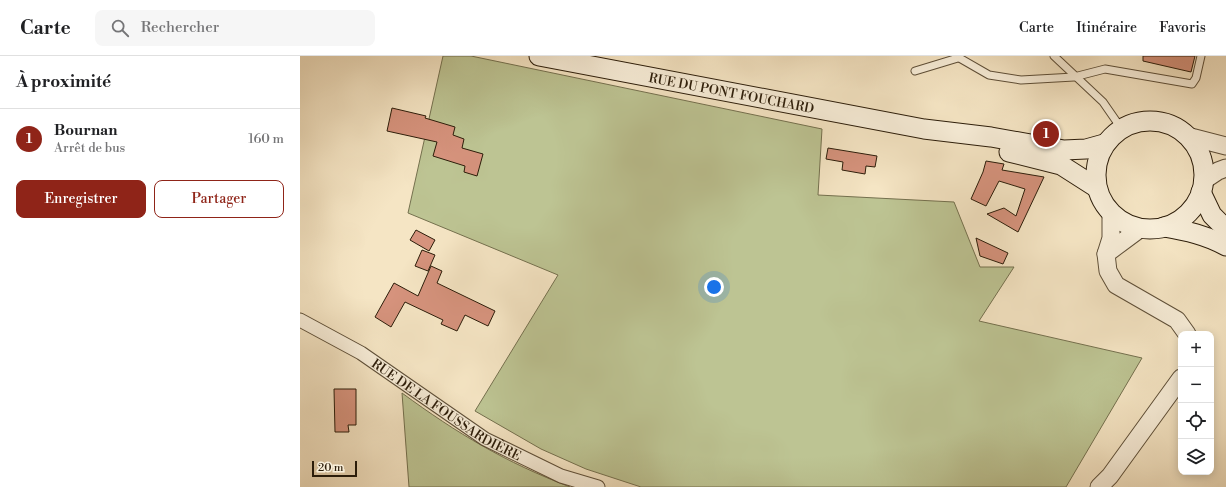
<!DOCTYPE html>
<html lang="fr">
<head>
<meta charset="utf-8">
<style>
	:root { --surface:#fff; --page:#f6f6f6; --text:#202124; --muted:#757577; --line:#e0e0e0; --accent:#8f2418 }
	body { margin:0; font-family:"Libre Bodoni",serif; background:var(--page); color:var(--text) }
	.controls { position:absolute; right:12px; bottom:12px; display:grid; overflow:hidden; border-radius:8px; box-shadow:0 2px 10px #0003 }
	.controls button { width:36px; height:36px; display:grid; place-items:center; padding:0; border:0; border-bottom:1px solid var(--line); background:var(--surface); color:var(--text); font:20px sans-serif }
	.scale { position:absolute; left:12px; bottom:10px; width:45px; box-sizing:border-box; padding-left:4px; border:2px solid #2c1d0a; border-top:0; font-size:11px; line-height:14px; white-space:nowrap; color:#2c1d0a; -webkit-text-stroke:3px #f8eed9; paint-order:stroke }
	.you { position:absolute; left:414px; top:231px; width:14px; height:14px; margin:-10px; border:3px solid #fff; border-radius:50%; background:#1a73e8; box-shadow:0 0 0 6px #1a73e833 }
	.badge { display:grid; place-items:center; width:26px; height:26px; border-radius:50%; background:var(--accent); color:#fff; font-size:13px; font-weight:700 }
	.pin { position:absolute; translate:-50% -50%; border:2px solid #fff; box-shadow:0 1px 4px #0006 }
	.list { margin:0; padding:0; list-style:none }
	h2 { display:flex; justify-content:space-between; align-items:center; height:52px; margin:0; padding:0 16px; font-size:17px }
	h2 small { font-size:13px; font-weight:400; color:var(--muted) }
	.list li { display:grid; grid-template-columns:26px 1fr auto; gap:12px; align-items:center; box-sizing:border-box; height:60px; padding:0 16px; border-top:1px solid var(--line) }
	.list b { display:block; font-size:15px; white-space:nowrap }
	.list p { margin:0; font-size:13px; white-space:nowrap; color:var(--muted) }
	.list em { font-size:13px; font-style:normal; color:var(--muted) }
	.actions { display:flex; gap:8px; padding:12px 16px }
	.actions a { flex:1; padding:9px 0; border:1px solid var(--accent); border-radius:8px; text-align:center; font-size:14px; color:var(--accent) }
	.actions .main { background:var(--accent); color:#fff }
	.icon { flex:none; width:22px; height:22px; fill:none; stroke:currentColor; stroke-width:2; stroke-linecap:round; stroke-linejoin:round }
	.map { position:relative; flex:none; width:926px; height:431px; overflow:hidden }
	header { display:flex; align-items:center; gap:24px; box-sizing:border-box; height:56px; padding:0 20px; background:var(--surface); border-bottom:1px solid var(--line) }
	header strong { font-size:19px }
	nav { display:flex; gap:22px; margin-inline-start:auto; font-size:14px }
	.search { width:280px; height:36px; background:var(--page); display:flex; align-items:center; gap:10px; box-sizing:border-box; padding:0 14px; border-radius:8px; color:var(--muted); font-size:15px }
	main { display:flex }
	aside { flex:1; background:var(--surface) }
	.map>svg:first-child { display:block }
	.green { fill:#bdc493; stroke:#74704e }
	.building { fill:#d6937d; stroke:#2c1d0a }
	.lines { fill:none; stroke-linecap:round; stroke-linejoin:round }
	.service-casing { stroke:#5e4f38; stroke-width:9 }
	.minor-casing { stroke:#5e4f38; stroke-width:15 }
	.tertiary-casing { stroke:#5e4f38; stroke-width:19 }
	.secondary-casing { stroke:#2c1d0a; stroke-width:21 }
	.service { stroke:#f8eed9; stroke-width:7 }
	.minor { stroke:#f8eed9; stroke-width:13 }
	.tertiary { stroke:#f8eed9; stroke-width:17 }
	.secondary { stroke:#f8eed9; stroke-width:19 }
	.labels { text-anchor:middle; stroke-width:4; stroke-linejoin:round; paint-order:stroke }
	.street-label { font-size:13px; fill:#2c1d0a; stroke:#f8eed9 }
</style>
</head>
<body>
<header>
<strong>Carte</strong>
<div class="search"><svg class="icon" aria-label="search" viewBox="0 0 24 24"><circle cx="10" cy="10" r="6"/><path d="M15 15l6 6"/></svg>Rechercher</div>
<nav><a>Carte</a><a>Itinéraire</a><a>Favoris</a></nav>
</header>
<main>
<aside>
<h2>À proximité<small></small></h2>
<ul class="list">
<li><span class="badge">1</span><div><b>Bournan</b><p>Arrêt de bus</p></div><em>160 m</em></li>
</ul>
<div class="actions"><a class="main">Enregistrer</a><a>Partager</a></div>
</aside>
<div class="map">
<svg width="926" height="431" viewBox="0 0 926 431">
	<rect width="100%" height="100%" fill="#f5e5c4"/>
	<filter id="stains"><feTurbulence type="fractalNoise" baseFrequency=".005" numOctaves="4"/><feColorMatrix values="0 0 0 0 .2 0 0 0 0 .09 0 0 0 0 .02 0 0 0 .5 -.17"/></filter>
	<radialGradient id="worn" r=".72"><stop offset=".6" stop-color="#630" stop-opacity="0"/><stop offset="1" stop-color="#630" stop-opacity=".3"/></radialGradient>
	<g class="green">
		<path d="M143 0H171L522 73 518 139 654 146 680 211H714L679 265 842 302 766 431H341L286 413 241 393 175 355 258 219 108 157Z"/>
		<path d="M102 337C158 378 205 406 270 431H109Z"/>
	</g>
	<g class="building">
		<path d="M843 0H895L891 16 843 5Z"/>
		<path d="M92 52 126 60 125 62 155 71 153 79 164 83 162 92 183 98 177 120 164 116 165 110 133 100 137 86 87 75Z"/>
		<path d="M528 92 577 100 575 111 566 110 565 118 542 114 543 106 526 103Z"/>
		<path d="M686 105 704 108 702 114 744 121 718 176 687 158 704 152 716 160 725 133 699 125 686 150 671 143 683 116Z"/>
		<path d="M116 174 135 184 129 195 110 184Z"/>
		<path d="M676 182 708 197 703 208 680 200Z"/>
		<path d="M122 194 135 199 128 215 115 210Z"/>
		<path d="M131 210 142 215 137 227 195 255 188 270 165 259 157 275 141 268 143 264 105 246 91 271 75 261 94 227 118 240Z"/>
		<path d="M34 333H56V369H48L49 376H35Z"/>
	</g>
	<g class="lines">
		<defs>
			<g id="service">
				<path d="M656 0 689 19 721 24 774 21 805 13 892 28 896 22 901 0"/>
				<path d="M754 0 803 46 821 72"/>
				<path d="M615 15 658 2"/>
			</g>
			<g id="minor">
				<path id="s1" d="M0 264 61 297 185 383 261 420 298 431"/>
			</g>
			<g id="tertiary">
				<path d="M887 80 926 90"/>
				<path d="M903 125 918 115 926 112"/>
				<path d="M811 158V182L806 198 808 215 816 229 877 264 887 278"/>
				<path d="M806 198 841 172"/>
				<path d="M799 431 810 420 881 322"/>
			</g>
			<g id="secondary">
				<path id="s2" d="M239 0 624 73 691 81 764 94 786 93 804 88"/>
				<circle cx="850" cy="119" r="54"/>
				<path d="M709 96 761 109 797 132"/>
				<path d="M901 136 912 159 926 173"/>
				<path d="M864 171C887 175 906 179 926 190"/>
			</g>
		</defs>
		<use href="#service" class="service-casing"/>
		<use href="#minor" class="minor-casing"/>
		<use href="#tertiary" class="tertiary-casing"/>
		<use href="#secondary" class="secondary-casing"/>
		<use href="#service" class="service"/>
		<use href="#minor" class="minor"/>
		<use href="#tertiary" class="tertiary"/>
		<use href="#secondary" class="secondary"/>
	</g>
	<g class="labels">
		<g class="street-label">
			<text dy="5" stroke="none"><textPath href="#s2" startOffset="196">RUE DU PONT FOUCHARD</textPath></text>
			<text dy="5" stroke="none"><textPath href="#s1" startOffset="172">RUE DE LA FOUSSARDIÈRE</textPath></text>
		</g>
	</g>
	<rect width="100%" height="100%" filter="url(#stains)"/>
	<rect width="100%" height="100%" fill="url(#worn)"/>
</svg>
<div class="controls">
<button>+</button>
<button>−</button>
<button><svg class="icon" aria-label="locate" viewBox="0 0 24 24"><circle cx="12" cy="12" r="6"/><path d="M12 2v4M12 18v4M2 12h4M18 12h4"/></svg></button>
<button><svg class="icon" aria-label="layers" viewBox="0 0 24 24"><path d="M12 4l9 5-9 5-9-5zM3 14l9 5 9-5"/></svg></button>
</div>
<div class="scale">20 m</div>
<div class="you"></div>
<div class="pin badge" style="left:746px;top:78px">1</div>
</div>
</main>
</body>
</html>
